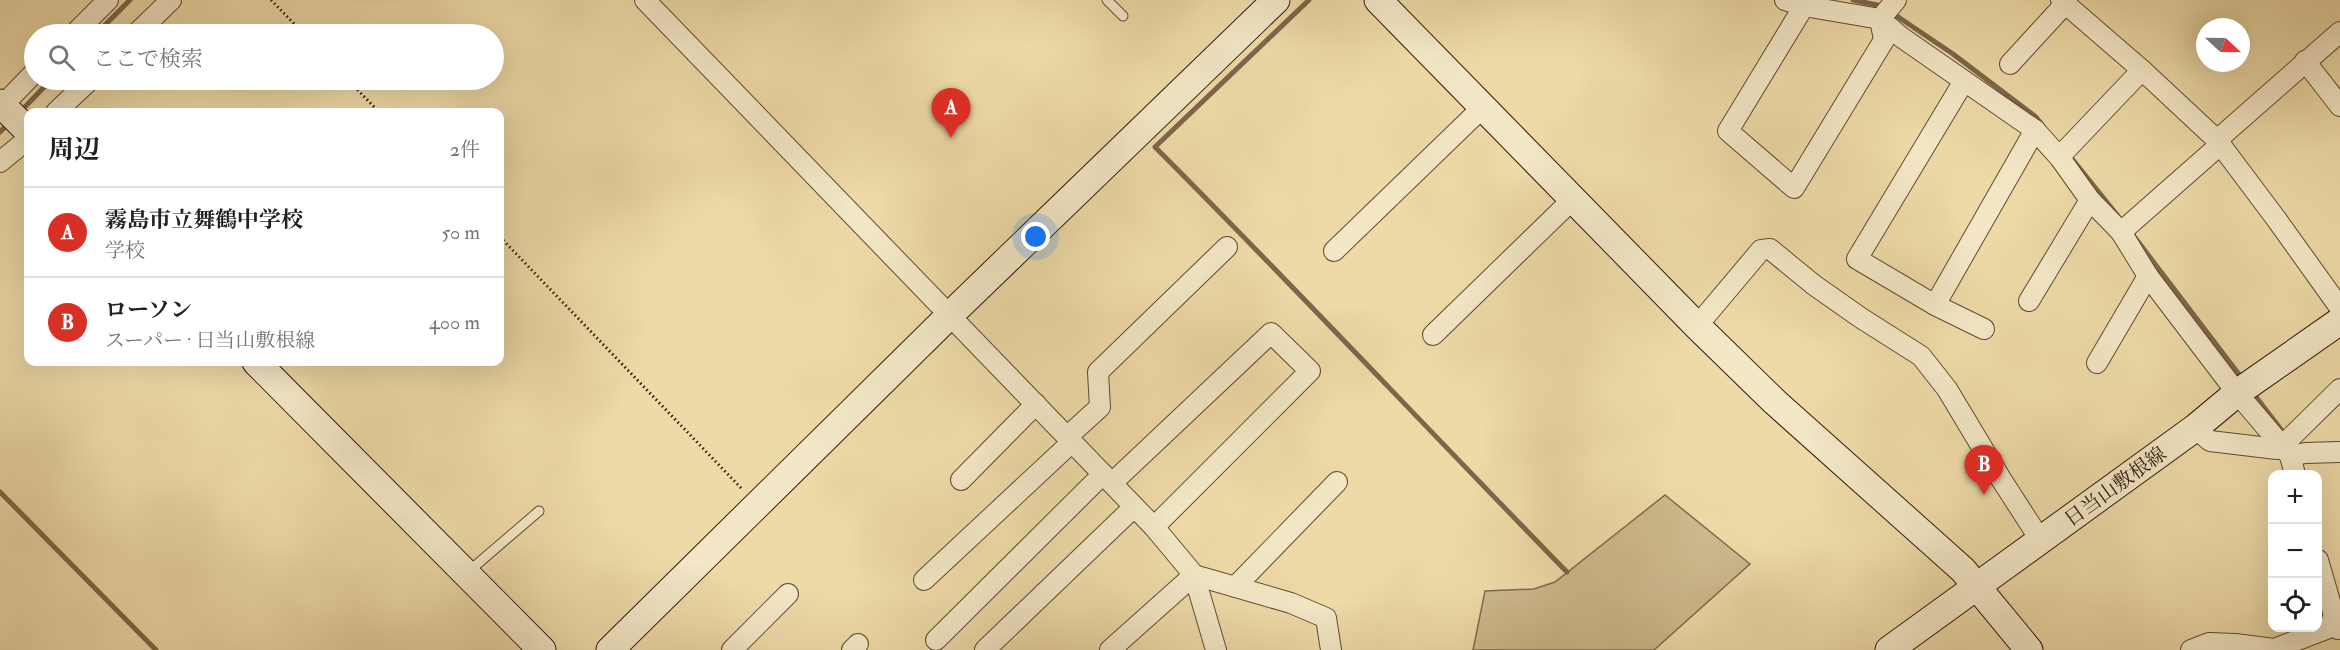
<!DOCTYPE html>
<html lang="ja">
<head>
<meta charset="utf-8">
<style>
	:root { --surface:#fff; --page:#f6f6f6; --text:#202124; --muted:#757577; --line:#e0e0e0; --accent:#d93025 }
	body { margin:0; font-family:"IM FELL Double Pica","Noto Serif JP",serif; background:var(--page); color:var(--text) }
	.controls { position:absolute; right:18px; bottom:18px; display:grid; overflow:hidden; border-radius:12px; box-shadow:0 6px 24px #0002 }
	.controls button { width:54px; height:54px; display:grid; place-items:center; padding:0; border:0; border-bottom:2px solid var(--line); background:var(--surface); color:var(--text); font:30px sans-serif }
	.compass { position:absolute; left:2196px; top:18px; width:54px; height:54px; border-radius:50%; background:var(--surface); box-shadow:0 6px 24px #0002; rotate:112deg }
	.you { position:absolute; left:1036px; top:237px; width:21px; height:21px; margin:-15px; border:4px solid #fff; border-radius:50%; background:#1a73e8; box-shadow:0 0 0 9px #1a73e833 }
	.badge { display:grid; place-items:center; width:39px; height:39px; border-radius:50%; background:var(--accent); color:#fff; font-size:20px; font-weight:700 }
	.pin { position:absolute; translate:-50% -50px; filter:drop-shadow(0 2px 3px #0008) }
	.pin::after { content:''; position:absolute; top:32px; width:21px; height:18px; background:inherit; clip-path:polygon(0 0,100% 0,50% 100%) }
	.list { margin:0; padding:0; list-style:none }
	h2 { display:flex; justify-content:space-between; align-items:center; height:78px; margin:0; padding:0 24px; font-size:26px }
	h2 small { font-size:20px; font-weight:400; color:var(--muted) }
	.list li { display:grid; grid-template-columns:39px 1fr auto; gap:18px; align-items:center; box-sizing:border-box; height:90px; padding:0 24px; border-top:2px solid var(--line) }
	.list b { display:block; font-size:22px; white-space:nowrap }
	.list p { margin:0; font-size:20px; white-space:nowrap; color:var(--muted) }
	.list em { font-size:20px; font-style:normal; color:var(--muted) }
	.icon { flex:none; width:33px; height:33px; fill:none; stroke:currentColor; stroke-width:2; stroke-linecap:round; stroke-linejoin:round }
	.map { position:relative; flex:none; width:2340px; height:650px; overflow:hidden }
	.search { position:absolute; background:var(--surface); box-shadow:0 6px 24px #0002; left:24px; top:24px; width:480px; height:66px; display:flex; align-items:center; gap:15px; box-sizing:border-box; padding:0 21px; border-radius:33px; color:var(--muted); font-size:22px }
	.panel { position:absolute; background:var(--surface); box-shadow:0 6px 24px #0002; left:24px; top:108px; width:480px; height:258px; border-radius:12px }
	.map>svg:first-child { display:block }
	.green { fill:#cdb98d; stroke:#806a4c; stroke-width:1.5 }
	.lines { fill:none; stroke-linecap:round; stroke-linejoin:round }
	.stream { stroke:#7d6649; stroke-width:5 }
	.lane-casing { stroke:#624a33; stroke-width:11 }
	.street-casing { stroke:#624a33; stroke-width:22 }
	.secondary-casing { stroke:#331a0c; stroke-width:29 }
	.path { stroke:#331a0c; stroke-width:3; stroke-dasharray:1.5 3; stroke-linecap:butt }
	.lane { stroke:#f3e7c6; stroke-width:9 }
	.street { stroke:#f3e7c6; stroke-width:20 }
	.secondary { stroke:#f3e7c6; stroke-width:27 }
	.labels { text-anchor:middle; stroke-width:4.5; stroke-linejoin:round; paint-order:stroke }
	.street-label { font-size:20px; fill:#331a0c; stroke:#f3e7c6 }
</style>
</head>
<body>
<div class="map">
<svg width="2340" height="650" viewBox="0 0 2340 650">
	<rect width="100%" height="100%" fill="#eddaa7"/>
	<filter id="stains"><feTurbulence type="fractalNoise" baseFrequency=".00333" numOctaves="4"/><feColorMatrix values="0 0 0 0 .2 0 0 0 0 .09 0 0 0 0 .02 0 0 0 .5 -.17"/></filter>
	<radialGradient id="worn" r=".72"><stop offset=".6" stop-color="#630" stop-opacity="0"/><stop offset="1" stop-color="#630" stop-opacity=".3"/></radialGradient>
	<path class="green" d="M1665 495 1750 564 1654 650H1473L1485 591 1534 589 1555 582Z"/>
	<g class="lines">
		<g class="stream">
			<path d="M1309 0 1155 147C1294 286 1429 431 1567 572"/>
			<path d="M1853 0 1882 6 1953 54 2036 117 2043 126"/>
			<path d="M96 34 130 0"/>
			<path d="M19 113 51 80"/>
			<path d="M0 132 8 124"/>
			<path d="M2073 160 2118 216"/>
			<path d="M2133 235 2244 381"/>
			<path d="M2253 393 2286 436"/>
			<path d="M0 492 156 650"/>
		</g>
		<defs>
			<g id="lane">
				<path d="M1107 0 1123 16"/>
				<path d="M468 572 539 511"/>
			</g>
			<g id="street">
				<path d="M645 0 1154 527 1194 575 1216 650"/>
				<path d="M1785 0 1804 6 1880 19 1901 37 2035 130 2060 158 2090 200 2121 232 2148 276 2237 393 2282 446 2277 449 2210 441 2195 428"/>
				<path d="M2061 0 2142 70 2217 140 2277 220 2340 308"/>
				<path d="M1804 6 1728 131 1794 188 1884 40 1880 19 1896 0"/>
				<path d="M74 34 108 0"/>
				<path d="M136 34 171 0"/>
				<path d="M2305 61 2340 106"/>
				<path d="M2010 64 2065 4"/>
				<path d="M1964 81 1857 259 1935 305 2035 130"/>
				<path d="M0 108 34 73"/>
				<path d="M56 112 90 80"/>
				<path d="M2217 140 2340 32"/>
				<path d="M2060 158 2063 153 2142 70"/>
				<path d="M0 162 28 139"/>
				<path d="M2121 232 2221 144"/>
				<path d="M1334 251 1483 107"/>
				<path d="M2029 301 2090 200"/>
				<path d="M1935 305 1984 329"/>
				<path d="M1697 326 1761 250 1770 249 1814 285 1861 318 1921 356 1947 389 2001 479 2041 541"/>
				<path d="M1433 335 1572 200"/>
				<path d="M2097 363 2148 276"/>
				<path d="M1067 437 1100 407 1098 372 1227 247"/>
				<path d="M2290 456 2305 453 2340 452"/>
				<path d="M2295 474 2290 456 2282 446 2340 389"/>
				<path d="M961 480 1036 404"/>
				<path d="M1112 483 1271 333 1310 371 1154 527"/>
				<path d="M2318 560 2338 629"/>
				<path d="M1194 575 1291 603 1326 618 1331 650"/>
				<path d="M924 580 1072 442"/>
				<path d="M1235 587 1337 482"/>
				<path d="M936 640 1103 474"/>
				<path d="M732 650 788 594"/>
				<path d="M852 650 858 644"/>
				<path d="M985 650 1134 507"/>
				<path d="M1110 650 1194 575"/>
				<path d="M2191 650 2209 643 2235 644 2274 649 2329 628 2333 618"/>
			</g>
			<g id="secondary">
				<path d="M1378 0 1697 326 1775 402 1963 570 2029 650"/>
				<path d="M0 103 28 131"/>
				<path d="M256 362 542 650"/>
				<path d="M610 650 950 315 1276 0"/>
				<path d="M1889 650 2195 428 2237 393 2340 321"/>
			</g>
		</defs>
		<use href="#lane" class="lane-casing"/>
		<use href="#street" class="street-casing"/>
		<use href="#secondary" class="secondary-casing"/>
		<g class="path">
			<path d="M271 0 304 34"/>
			<path d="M348 80 379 112"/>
			<path d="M500 237 742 489"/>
		</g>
		<use href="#lane" class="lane"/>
		<use href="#street" class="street"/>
		<use href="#secondary" class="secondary"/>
	</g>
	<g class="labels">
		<g class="street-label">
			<text transform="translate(2115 486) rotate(-36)" y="7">日当山敷根線</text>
		</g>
	</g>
	<rect width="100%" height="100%" filter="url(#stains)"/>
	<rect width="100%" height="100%" fill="url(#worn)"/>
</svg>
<div class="controls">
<button>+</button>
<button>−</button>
<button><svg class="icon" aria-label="locate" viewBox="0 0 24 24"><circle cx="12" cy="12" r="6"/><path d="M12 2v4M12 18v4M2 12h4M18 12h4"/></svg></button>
</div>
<svg class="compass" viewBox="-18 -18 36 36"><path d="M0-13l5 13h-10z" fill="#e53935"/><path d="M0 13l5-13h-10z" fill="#757577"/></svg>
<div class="you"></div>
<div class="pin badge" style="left:951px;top:138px">A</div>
<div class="pin badge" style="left:1984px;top:495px">B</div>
<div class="search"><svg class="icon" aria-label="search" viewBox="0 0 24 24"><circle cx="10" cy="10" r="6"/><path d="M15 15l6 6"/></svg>ここで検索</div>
<section class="panel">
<h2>周辺<small>2件</small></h2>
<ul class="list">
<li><span class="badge">A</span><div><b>霧島市立舞鶴中学校</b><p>学校</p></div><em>50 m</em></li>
<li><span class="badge">B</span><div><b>ローソン</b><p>スーパー · 日当山敷根線</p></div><em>400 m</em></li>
</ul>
</section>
</div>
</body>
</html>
